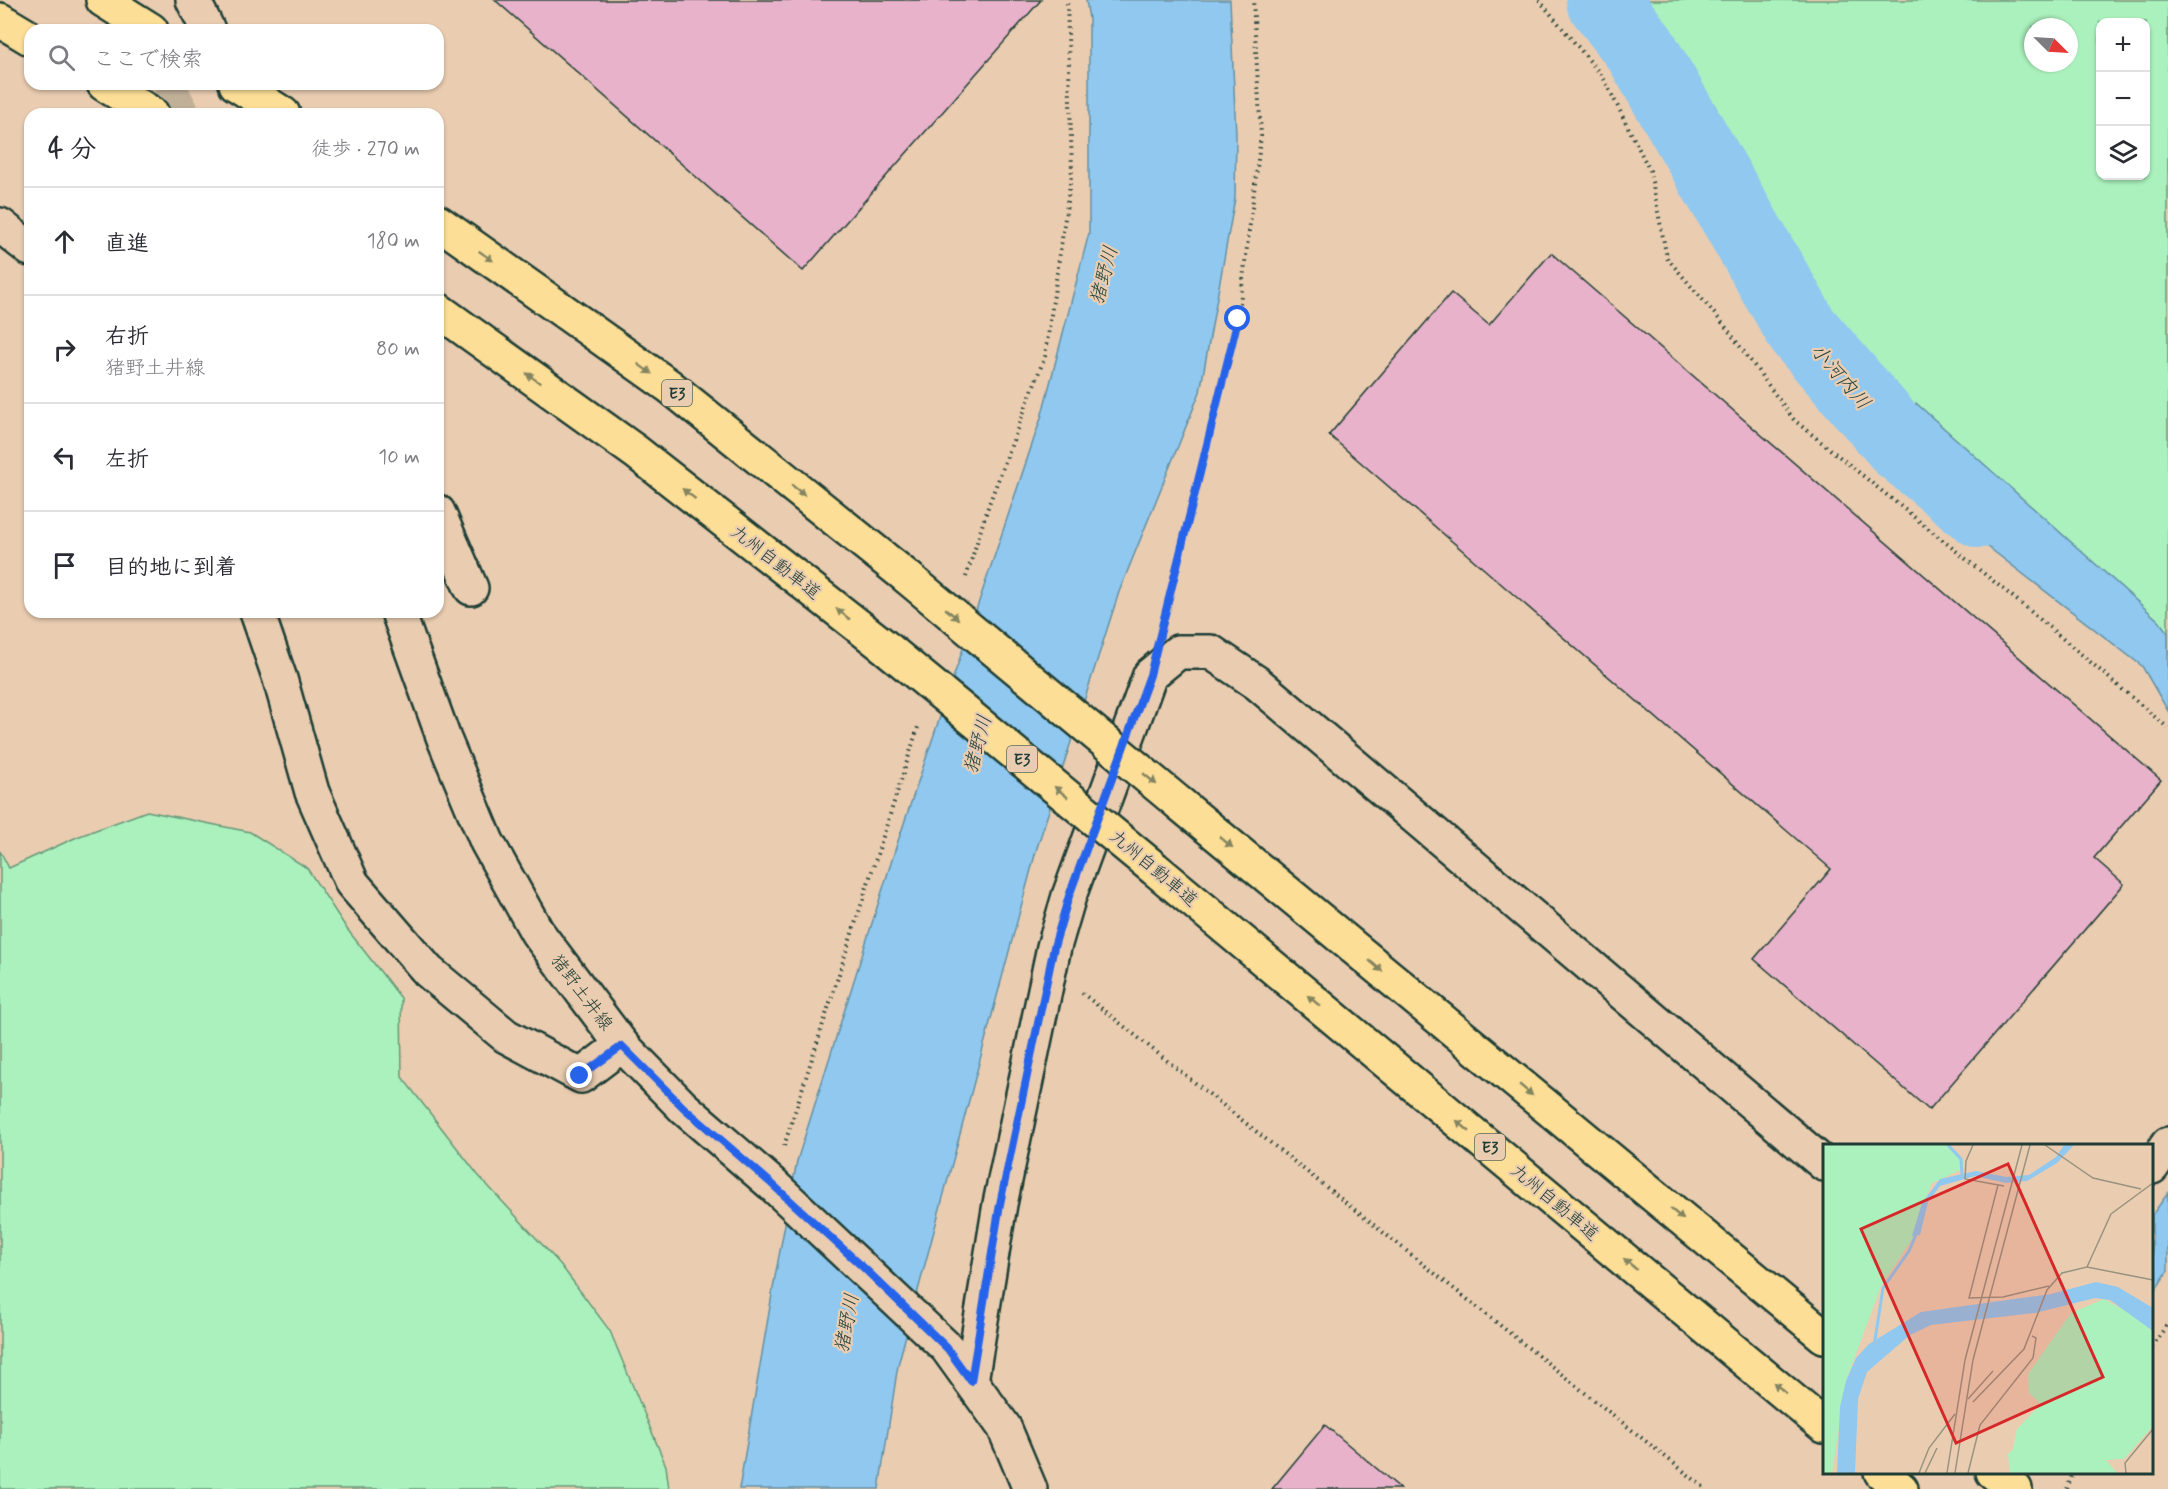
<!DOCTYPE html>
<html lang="ja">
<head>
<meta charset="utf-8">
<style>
	:root { --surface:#fff; --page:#f2f2f3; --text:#2b2b33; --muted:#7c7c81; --line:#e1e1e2 }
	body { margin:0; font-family:Mynerve,"Klee One",sans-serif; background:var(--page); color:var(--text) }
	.controls { position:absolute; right:18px; top:18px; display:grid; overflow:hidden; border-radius:12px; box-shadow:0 2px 4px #0004 }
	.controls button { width:54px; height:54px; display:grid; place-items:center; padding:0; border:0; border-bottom:2px solid var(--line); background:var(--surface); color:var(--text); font:30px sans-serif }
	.compass { position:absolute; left:2024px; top:18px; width:54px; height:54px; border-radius:50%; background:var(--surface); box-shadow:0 2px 4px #0004; rotate:114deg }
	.stop { position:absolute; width:18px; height:18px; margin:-14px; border:4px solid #2563eb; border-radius:50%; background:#fff }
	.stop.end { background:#2563eb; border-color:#fff; box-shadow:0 2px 6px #0008 }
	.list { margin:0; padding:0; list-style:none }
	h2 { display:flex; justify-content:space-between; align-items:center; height:78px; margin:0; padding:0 24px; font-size:26px }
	h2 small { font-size:20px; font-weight:400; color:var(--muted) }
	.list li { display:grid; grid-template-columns:39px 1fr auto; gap:18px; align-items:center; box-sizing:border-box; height:108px; padding:0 24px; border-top:2px solid var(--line) }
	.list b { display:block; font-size:22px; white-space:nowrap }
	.list p { margin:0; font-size:20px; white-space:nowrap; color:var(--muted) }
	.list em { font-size:20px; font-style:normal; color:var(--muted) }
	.icon { flex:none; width:33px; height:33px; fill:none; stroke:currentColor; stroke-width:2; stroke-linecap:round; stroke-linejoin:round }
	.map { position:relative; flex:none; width:2168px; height:1489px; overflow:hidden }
	.search { position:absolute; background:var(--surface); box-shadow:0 2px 4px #0004; left:24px; top:24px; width:420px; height:66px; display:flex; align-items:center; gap:15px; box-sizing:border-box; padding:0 21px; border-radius:18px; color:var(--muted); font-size:22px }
	.panel { position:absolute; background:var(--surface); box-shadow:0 2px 4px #0004; left:24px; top:108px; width:420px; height:510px; border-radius:18px }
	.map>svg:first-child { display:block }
	.green { fill:#abf1bd; stroke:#659778; stroke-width:1.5; fill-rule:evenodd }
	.water { fill:#90c8ef; stroke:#6390a4; stroke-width:1.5 }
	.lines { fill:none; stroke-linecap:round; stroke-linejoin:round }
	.river { stroke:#90c8ef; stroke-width:74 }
	.building { fill:#e8b2cb; stroke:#1f3d34; stroke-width:1.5 }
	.secondary-tunnel { stroke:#c1b098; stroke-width:33; stroke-dasharray:33 16; stroke-linecap:butt }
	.street-casing { stroke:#1f3d34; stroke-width:38 }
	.secondary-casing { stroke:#1f3d34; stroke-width:38 }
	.highway-casing { stroke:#1f3d34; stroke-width:38 }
	.path { stroke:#1f3d34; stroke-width:4; stroke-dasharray:1.5 4.5; stroke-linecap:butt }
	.street { stroke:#eacdb1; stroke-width:33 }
	.secondary { stroke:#eacdb1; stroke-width:33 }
	.highway { stroke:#fdde96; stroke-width:33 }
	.highway-bridge-casing { stroke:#1f3d34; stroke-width:38; stroke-linecap:butt }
	.highway-bridge { stroke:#fdde96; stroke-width:33 }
	.oneway { fill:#838560 }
	.route { stroke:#2563eb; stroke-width:8 }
	.labels { text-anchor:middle; stroke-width:4.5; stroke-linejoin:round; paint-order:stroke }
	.shield { fill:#eacdb1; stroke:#5c685a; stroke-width:1.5 }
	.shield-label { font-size:16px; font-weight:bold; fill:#1f3d34 }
	.street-label { font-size:18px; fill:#1f3d34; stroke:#eacdb1 }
	.water-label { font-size:20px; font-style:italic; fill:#25443d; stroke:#eacdb1 }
	.inset-river { fill:none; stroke:#90c8ef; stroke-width:3 }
	.inset-road { fill:none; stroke:#99937f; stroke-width:1.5 }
	.view { fill:#d62828; fill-opacity:0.15; stroke:#d62828; stroke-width:3 }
	.inset-edge { fill:none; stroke:#1f3d34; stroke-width:3 }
</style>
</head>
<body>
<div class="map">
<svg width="2168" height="1489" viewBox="0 0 2168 1489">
	<rect width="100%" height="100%" fill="#eacdb1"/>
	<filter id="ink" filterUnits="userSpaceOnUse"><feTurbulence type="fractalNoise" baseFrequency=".0167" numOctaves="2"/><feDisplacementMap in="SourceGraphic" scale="12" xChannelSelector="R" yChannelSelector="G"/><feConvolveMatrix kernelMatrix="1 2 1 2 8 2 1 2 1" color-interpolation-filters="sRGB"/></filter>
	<g filter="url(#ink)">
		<g class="green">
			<path d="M1641 0H2168V653L1913 426 1777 233 1715 106ZM2100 22H2146V176H2100ZM2033 27H2069V63H2033Z"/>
			<path d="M147 811 250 832 307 868 347 929 401 998 402 1077 478 1175 560 1264 610 1331 666 1466 669 1489H0V851L9 868 77 837Z"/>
		</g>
		<g class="water">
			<path d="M1086 0H1230L1236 135 1235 198 1200 392 1119 592 1036 851 898 1365 879 1489H739L775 1277 797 1161 897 844 1041 418 1089 233V19Z"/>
			<path d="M1916 403 2159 621 2168 633V711L2142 666 1895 475Z"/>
			<path d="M2168 1193V1271L2152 1295V1215Z"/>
		</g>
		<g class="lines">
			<path class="river" d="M1603 0 1641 50 1803 331 1903 447 1981 511"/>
		</g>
		<g class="building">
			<path d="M495 0H1041L803 271Z"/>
			<path d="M1551 253 2161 780 2094 858 2124 884 1929 1110 1754 959 1831 869 1329 435 1451 293 1489 325Z"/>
			<path d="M1325 1425 1401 1489H1272Z"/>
		</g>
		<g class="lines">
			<path class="secondary-tunnel" d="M168 84 184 114"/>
			<defs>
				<g id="street">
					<path d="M193 0 208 30"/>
					<path d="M0 225 30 249"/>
					<path d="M438 512 471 588"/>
					<path d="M257 612 280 679 312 792 352 883 428 971 506 1036 581 1076 622 1045"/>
					<path d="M2152 1167 2168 1144"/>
					<path d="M971 1381 1000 1204 1054 947 1069 896 1150 675 1178 652H1211L1257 683 1824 1164"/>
				</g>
				<path id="secondary" d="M398 612 444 739 487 842 537 932 622 1045 684 1108 772 1184 947 1348 1004 1427 1030 1489"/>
				<g id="highway">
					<path d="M103 0 151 30"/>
					<path d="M0 20 30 38"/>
					<path d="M104 84 152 114"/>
					<path d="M236 84 283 114"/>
					<path d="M438 222 669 386 907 577"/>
					<path d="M438 310 636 452 889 650"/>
					<path d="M1180 804 1824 1336"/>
					<path d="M1155 869 1824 1426"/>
					<path d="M1881 1472 1901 1489"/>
					<path d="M1993 1472 2015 1489"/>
				</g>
			</defs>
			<use href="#street" class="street-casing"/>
			<use href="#secondary" class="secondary-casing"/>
			<use href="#highway" class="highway-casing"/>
			<g class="path">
				<path d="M1539 0 1603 77 1650 171 1667 258 1725 326 1794 420 2029 610 2168 728"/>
				<path d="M966 577 989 504 1045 356 1072 170 1067 0"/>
				<path d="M1163 618 1238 319 1261 136 1253 0"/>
				<path d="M1082 993 1706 1489"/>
				<path d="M784 1146 919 724"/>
				<path d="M2152 1347 2168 1323"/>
				<path d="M2067 1489 2073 1472"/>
			</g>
			<use href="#street" class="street"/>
			<use href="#secondary" class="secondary"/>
			<use href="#highway" class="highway"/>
			<defs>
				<g id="highway-bridge">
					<path d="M907 577 1180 804"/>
					<path d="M889 650 1155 869"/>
				</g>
			</defs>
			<use href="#highway-bridge" class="highway-bridge-casing"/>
			<use href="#highway-bridge" class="highway-bridge"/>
		</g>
		<defs><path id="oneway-solid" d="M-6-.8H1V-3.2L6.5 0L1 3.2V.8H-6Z" transform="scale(1.5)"/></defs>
		<g class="oneway">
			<use href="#oneway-solid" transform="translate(486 256) rotate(35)"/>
			<use href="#oneway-solid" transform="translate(645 369) rotate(35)"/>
			<use href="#oneway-solid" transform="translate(533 378) rotate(-144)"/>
			<use href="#oneway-solid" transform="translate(798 490) rotate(39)"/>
			<use href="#oneway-solid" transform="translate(689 494) rotate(-142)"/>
			<use href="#oneway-solid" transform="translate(843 614) rotate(-142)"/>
			<use href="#oneway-solid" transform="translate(952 614) rotate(40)"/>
			<use href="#oneway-solid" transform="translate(1150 779) rotate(40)"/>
			<use href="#oneway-solid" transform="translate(1061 792) rotate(-141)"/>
			<use href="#oneway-solid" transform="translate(1226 842) rotate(40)"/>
			<use href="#oneway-solid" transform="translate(1376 966) rotate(40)"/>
			<use href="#oneway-solid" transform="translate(1314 1001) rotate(-140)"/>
			<use href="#oneway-solid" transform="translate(1526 1090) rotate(40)"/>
			<use href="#oneway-solid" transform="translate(1463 1126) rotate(-140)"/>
			<use href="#oneway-solid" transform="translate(1677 1214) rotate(40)"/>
			<use href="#oneway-solid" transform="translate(1630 1264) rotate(-140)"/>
			<use href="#oneway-solid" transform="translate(1780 1388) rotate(-140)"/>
		</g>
	</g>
	<g class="lines" filter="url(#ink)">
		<path class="route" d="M580 1076 622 1046 684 1108 772 1184 865 1269 947 1348 971 1381 1000 1204 1054 947 1069 896 1150 675 1238 319"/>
	</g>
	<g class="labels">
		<g class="shield">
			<rect x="662" y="380" width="30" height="26" rx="4.5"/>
			<rect x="1007" y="746" width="30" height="26" rx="4.5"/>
			<rect x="1475" y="1134" width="30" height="26" rx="4.5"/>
		</g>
		<g class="shield-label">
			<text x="677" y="399">E3</text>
			<text x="1022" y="765">E3</text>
			<text x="1490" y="1153">E3</text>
		</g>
		<g class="street-label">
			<text transform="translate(776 562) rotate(38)" y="6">九州自動車道</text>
			<text transform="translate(1154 868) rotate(40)" y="6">九州自動車道</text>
			<text transform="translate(582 992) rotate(53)" y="6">猪野土井線</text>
			<text transform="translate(1555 1202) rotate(40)" y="6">九州自動車道</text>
		</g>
		<g class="water-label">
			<text transform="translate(1103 275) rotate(-75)" y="7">猪野川</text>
			<text transform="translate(1841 376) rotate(49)" y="7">小河内川</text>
			<text transform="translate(977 744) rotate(-75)" y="7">猪野川</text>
			<text transform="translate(846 1323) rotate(-79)" y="7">猪野川</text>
		</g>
	</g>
	<g transform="translate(1823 1144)">
		<rect width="330" height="330" fill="#eacdb1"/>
		<path d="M0 1H127L140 16 137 26 108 40 91 92 58 142 23 237 9 329H0ZM281 155 319 176 330 189V282L301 315 283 316 294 329H187L185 310 190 305 194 285 218 260 206 249 205 230 248 169Z" fill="#abf1bd"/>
		<path d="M241 1H251L234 19 204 37 183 39 152 32 117 42 105 58 97 91 89 92 99 59 117 35 153 27 183 33 206 31 233 13ZM273 138 295 143 330 164V187L287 156 272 154 212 169 108 181 87 191 44 228 35 255 32 329H14L17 263 23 237 33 214 46 200 98 168 228 150Z" fill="#90c8ef"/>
		<path class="inset-river" d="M125 1 138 15 139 31M50 209 60 144 86 107 96 83"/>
		<path class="inset-road" d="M150 1 143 17 142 35 181 42M222 1 270 34 318 45M175 41 146 154 180 153 226 142M264 123 288 70 330 39M145 255 170 227M150 258 201 205 224 146 239 129 264 123 330 136M96 329 106 304 132 270M102 329 114 304M124 329 142 216 199 1M132 329 150 216 207 1M145 329 157 281 210 214 213 194 209 192M303 329 302 319 330 285"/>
		<path class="view" d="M185 20 280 233 133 299 38 85Z"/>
		<rect width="330" height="330" class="inset-edge"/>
	</g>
</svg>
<div class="controls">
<button>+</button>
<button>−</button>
<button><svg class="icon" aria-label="layers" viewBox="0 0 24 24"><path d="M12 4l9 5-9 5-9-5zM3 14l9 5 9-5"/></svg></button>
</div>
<svg class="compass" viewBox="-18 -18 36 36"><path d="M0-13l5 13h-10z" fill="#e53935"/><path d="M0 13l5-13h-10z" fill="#7c7c81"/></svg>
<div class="stop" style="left:1238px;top:319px"></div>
<div class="stop end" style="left:580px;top:1076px"></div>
<div class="search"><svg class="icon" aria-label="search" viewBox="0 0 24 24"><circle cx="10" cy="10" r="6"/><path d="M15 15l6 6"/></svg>ここで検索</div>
<section class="panel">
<h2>4 分<small>徒歩 · 270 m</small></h2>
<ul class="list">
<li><svg class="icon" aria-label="ahead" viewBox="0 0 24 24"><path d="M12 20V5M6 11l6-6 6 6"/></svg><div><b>直進</b></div><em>180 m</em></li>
<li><svg class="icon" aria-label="right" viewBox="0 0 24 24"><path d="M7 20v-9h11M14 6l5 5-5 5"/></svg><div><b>右折</b><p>猪野土井線</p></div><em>80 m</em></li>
<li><svg class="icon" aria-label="left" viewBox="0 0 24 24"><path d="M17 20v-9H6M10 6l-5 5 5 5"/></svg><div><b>左折</b></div><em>10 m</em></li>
<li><svg class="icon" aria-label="arrive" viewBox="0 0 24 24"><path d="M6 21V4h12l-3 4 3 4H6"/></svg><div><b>目的地に到着</b></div></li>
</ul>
</section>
</div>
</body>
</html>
